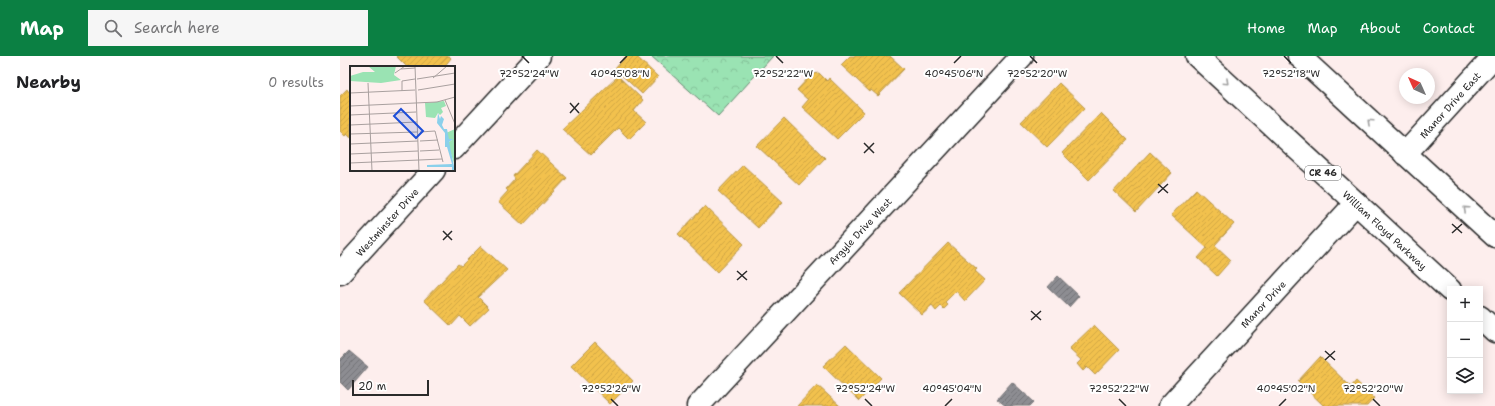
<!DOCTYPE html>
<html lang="en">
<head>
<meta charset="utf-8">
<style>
	:root { --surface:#fff; --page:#f6f6f6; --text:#202124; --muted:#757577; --line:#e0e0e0; --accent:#0b8043 }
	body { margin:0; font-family:"Shantell Sans",sans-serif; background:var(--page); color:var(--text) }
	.controls { position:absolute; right:12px; bottom:12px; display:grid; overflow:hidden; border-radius:0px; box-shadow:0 2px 10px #0003 }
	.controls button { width:36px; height:36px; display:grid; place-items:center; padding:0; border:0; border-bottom:1px solid var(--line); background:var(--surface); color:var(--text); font:20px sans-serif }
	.compass { position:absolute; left:1059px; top:12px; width:36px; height:36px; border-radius:50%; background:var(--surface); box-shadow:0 2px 10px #0003; rotate:315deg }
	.scale { position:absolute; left:12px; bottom:10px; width:77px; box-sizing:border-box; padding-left:4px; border:2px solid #2b2b2b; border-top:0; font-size:11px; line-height:14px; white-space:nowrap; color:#2b2b2b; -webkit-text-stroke:3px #fff; paint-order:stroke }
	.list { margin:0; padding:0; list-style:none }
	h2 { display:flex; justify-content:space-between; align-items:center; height:52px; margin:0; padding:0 16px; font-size:17px }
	h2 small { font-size:13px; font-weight:400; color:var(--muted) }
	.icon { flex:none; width:22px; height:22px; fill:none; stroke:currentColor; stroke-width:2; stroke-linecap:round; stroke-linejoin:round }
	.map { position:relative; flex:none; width:1155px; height:350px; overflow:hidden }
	header { display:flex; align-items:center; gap:24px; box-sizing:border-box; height:56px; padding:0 20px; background:var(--accent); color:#fff }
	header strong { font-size:19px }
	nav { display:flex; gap:22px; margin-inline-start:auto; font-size:14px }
	.search { width:280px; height:36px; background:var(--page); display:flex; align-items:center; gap:10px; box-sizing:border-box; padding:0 14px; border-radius:0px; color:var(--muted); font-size:15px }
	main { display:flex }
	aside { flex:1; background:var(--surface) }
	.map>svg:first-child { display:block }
	.forest { fill:url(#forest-crowns); stroke:#62876f }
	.homes { fill:url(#homes-hatch); stroke:#b69444 }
	.industry { fill:url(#industry-hatch); stroke:#707073 }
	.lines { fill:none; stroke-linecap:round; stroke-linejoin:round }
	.minor-casing { stroke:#2b2b2b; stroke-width:25 }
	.trunk-casing { stroke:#2b2b2b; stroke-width:25 }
	.minor { stroke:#fff; stroke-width:22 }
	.trunk { stroke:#fff; stroke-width:22 }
	.oneway { stroke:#a0a0a0 }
	.ticks { fill:none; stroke:#2b2b2b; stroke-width:1.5 }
	.labels { text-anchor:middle; stroke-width:4; stroke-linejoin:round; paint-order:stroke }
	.shield { fill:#fff; stroke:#6b6b6b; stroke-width:1 }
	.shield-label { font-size:9px; font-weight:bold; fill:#2b2b2b }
	.street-label { font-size:10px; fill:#2b2b2b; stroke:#fff }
	.inset-road { fill:none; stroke:#a9a09f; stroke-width:1 }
	.view { fill:#1d4ed8; fill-opacity:0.15; stroke:#1d4ed8; stroke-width:2 }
	.inset-edge { fill:none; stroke:#2b2b2b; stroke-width:2 }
	.ticks-label { font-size:10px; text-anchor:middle; fill:#2b2b2b; stroke:#fff; stroke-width:4; stroke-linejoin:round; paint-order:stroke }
</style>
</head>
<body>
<header>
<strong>Map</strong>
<div class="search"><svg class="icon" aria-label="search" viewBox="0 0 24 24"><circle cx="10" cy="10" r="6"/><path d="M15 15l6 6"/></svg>Search here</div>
<nav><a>Home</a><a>Map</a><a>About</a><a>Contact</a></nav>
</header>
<main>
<aside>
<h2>Nearby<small>0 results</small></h2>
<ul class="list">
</ul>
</aside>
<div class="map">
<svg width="1155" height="350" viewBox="0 0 1155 350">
	<defs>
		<pattern id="forest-crowns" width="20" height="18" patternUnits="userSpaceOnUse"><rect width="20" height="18" fill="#9ae3b3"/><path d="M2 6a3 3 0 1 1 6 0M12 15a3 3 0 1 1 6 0" fill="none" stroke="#85c39a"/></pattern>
		<pattern id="homes-hatch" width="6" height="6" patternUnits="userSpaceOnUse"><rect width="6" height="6" fill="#f2c14e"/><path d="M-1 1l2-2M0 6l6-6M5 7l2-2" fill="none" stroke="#d0a644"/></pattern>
		<pattern id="industry-hatch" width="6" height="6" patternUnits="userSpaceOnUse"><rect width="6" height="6" fill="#8d8d92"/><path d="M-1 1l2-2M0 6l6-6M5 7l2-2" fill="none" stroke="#737377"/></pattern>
	</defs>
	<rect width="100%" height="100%" fill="#fdeeed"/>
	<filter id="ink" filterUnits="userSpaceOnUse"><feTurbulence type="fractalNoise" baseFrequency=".025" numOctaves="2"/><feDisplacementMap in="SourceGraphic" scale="8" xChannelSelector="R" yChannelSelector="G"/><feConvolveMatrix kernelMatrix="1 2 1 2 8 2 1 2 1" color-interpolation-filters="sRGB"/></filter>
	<g filter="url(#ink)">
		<path class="forest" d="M311 0H433L378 60Z"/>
		<g class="homes">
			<path d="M56 0H109L111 2 104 11H67Z"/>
			<path d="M286 0H296L318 21 302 38 275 13Z"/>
			<path d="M510 0H550L564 13 538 40 531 34 530 36 501 9Z"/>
			<path d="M479 17 487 25 489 22 524 56 497 83 462 51 468 44 457 34 472 18Z"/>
			<path d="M278 20 303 44 294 55 306 66 289 83 278 72 251 99 222 73Z"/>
			<path d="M719 27 745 52 707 91 681 66Z"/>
			<path d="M7 33 9 36 11 34V82L7 78 5 80 0 75V40Z"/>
			<path d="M761 57 788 84 749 124 722 97Z"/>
			<path d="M444 62 485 102 459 129 417 90Z"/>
			<path d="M197 94 227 122 183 169 158 146 168 135 166 133 175 123 173 120Z"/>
			<path d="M810 96 832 117 796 156 774 135Z"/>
			<path d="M403 109 443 146 418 172 378 135Z"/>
			<path d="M856 133 894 168 875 189 891 204 877 220 858 202 867 192 831 159Z"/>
			<path d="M365 150 404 188 377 216 338 178Z"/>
			<path d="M608 187 637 213 635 215 645 224 625 245 616 235 605 246 608 249 604 253 601 250 596 255 592 250 582 259 559 237Z"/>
			<path d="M141 190 167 214 138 241 149 252 130 270 120 260 111 270 84 244 118 208 121 210Z"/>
			<path d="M754 269 779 294 755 319 747 311 743 315 737 308 741 304 729 293Z"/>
			<path d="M255 286 293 325 270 348 231 310Z"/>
			<path d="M506 288 541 322 519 345 483 310Z"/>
			<path d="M980 301 1011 331 1016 325 1034 342 1027 350H984L958 325Z"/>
			<path d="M477 329 500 350H457Z"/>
		</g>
		<g class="industry">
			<path d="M718 220 739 240 729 251 708 231Z"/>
			<path d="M9 295 28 311 8 334 0 326V304Z"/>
			<path d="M672 326 694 346 690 350H666L657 343Z"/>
		</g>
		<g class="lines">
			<defs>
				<g id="minor">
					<path d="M114 92 199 0"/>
					<path d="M1065 98 1154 0"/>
					<path d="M0 217 94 114"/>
					<path d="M358 350 682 0"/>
					<path d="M830 350 1016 147"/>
				</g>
				<g id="trunk">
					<path d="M857 0 1110 234"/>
					<path d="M959 0 1155 180"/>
					<path d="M1140 261 1155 275"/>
				</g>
			</defs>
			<use href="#minor" class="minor-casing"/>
			<use href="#trunk" class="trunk-casing"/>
			<use href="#minor" class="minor"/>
			<use href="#trunk" class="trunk"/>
		</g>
		<defs><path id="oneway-chevron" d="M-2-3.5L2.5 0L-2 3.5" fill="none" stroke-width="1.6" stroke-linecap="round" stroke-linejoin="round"/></defs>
		<g class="oneway">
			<use href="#oneway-chevron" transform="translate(886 26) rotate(43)"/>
			<use href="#oneway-chevron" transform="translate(1030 66) rotate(-137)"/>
			<use href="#oneway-chevron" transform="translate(1126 153) rotate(-138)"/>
		</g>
	</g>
	<path class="ticks" d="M182 0 189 7M436 0 443 7M690 0 697 7M944 0 951 7M280 7 287 0M614 7 621 0M230 47 239 57M230 57 239 47M524 87 534 97M524 97 534 87M818 128 828 137M818 137 828 128M1112 168 1122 177M103 175 112 184M1112 177 1122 168M103 184 112 175M397 215 407 224M397 224 407 215M691 255 701 264M691 264 701 255M985 295 995 304M985 304 995 295M271 343 278 350M525 343 532 350M779 343 786 350M1033 343 1040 350M605 350 612 343M939 350 946 343"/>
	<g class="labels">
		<rect class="shield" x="965" y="110" width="36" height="14" rx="3"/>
		<g class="shield-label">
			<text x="983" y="120">CR 46</text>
		</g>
		<g class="street-label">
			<text transform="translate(1110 49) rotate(-48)" y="4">Manor Drive East</text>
			<text transform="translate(47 166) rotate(-48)" y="4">Westminster Drive</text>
			<text transform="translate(1045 174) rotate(43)" y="4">William Floyd Parkway</text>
			<text transform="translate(520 175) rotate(-47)" y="4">Argyle Drive West</text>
			<text transform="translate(923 248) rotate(-47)" y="4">Manor Drive</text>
		</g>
	</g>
	<g transform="translate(10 10)">
		<rect width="105" height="105" fill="#fdeeed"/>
		<path d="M18 0H46L44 9 51 14 31 17 0 15V10L13 6H25ZM94 35 96 40 91 42 93 46 90 49 88 47 85 52 76 51 75 37Z" fill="#9ae3b3"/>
		<path d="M105 63V100L99 82V76L102 74 98 75 96 67Z" fill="#9ae3b3"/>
		<path d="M88 47 90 53 91 50 94 53 92 59 94 63H97L99 73H103L99 76 105 105H102V101H77V99L102 98 97 81H95V67L87 57Z" fill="#8ad0eb"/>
		<path class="inset-road" d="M65 0 69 105M51 3 65 2M45 7 55 0M83 12 97 0M67 13 105 7M18 17 22 105M68 24 105 18M52 25V15L65 13M0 27 65 24M95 34 105 58M0 40 87 36 105 31M0 49 66 46M0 59 67 56M70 66 85 65 93 96M0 68 67 66M70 75 88 74M0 78 68 75M70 85 89 84M0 88 68 85M0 97 92 93M51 105 69 104"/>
		<path class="view" d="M51 43 73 65 66 72 44 50Z"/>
		<rect width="105" height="105" class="inset-edge"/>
	</g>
	<g class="ticks-label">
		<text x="189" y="21">72°52'24"W</text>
		<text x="280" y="21">40°45'08"N</text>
		<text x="443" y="21">72°52'22"W</text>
		<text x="614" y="21">40°45'06"N</text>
		<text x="697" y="21">72°52'20"W</text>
		<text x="951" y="21">72°52'18"W</text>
		<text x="271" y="336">72°52'26"W</text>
		<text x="525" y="336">72°52'24"W</text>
		<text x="612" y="336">40°45'04"N</text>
		<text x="779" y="336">72°52'22"W</text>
		<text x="946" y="336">40°45'02"N</text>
		<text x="1033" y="336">72°52'20"W</text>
	</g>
</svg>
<div class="controls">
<button>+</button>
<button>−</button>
<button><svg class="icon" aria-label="layers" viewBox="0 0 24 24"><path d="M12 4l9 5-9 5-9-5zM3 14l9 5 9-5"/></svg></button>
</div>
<svg class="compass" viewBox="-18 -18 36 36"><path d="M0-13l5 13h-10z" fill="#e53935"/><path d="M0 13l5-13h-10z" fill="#757577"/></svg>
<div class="scale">20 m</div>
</div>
</main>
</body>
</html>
